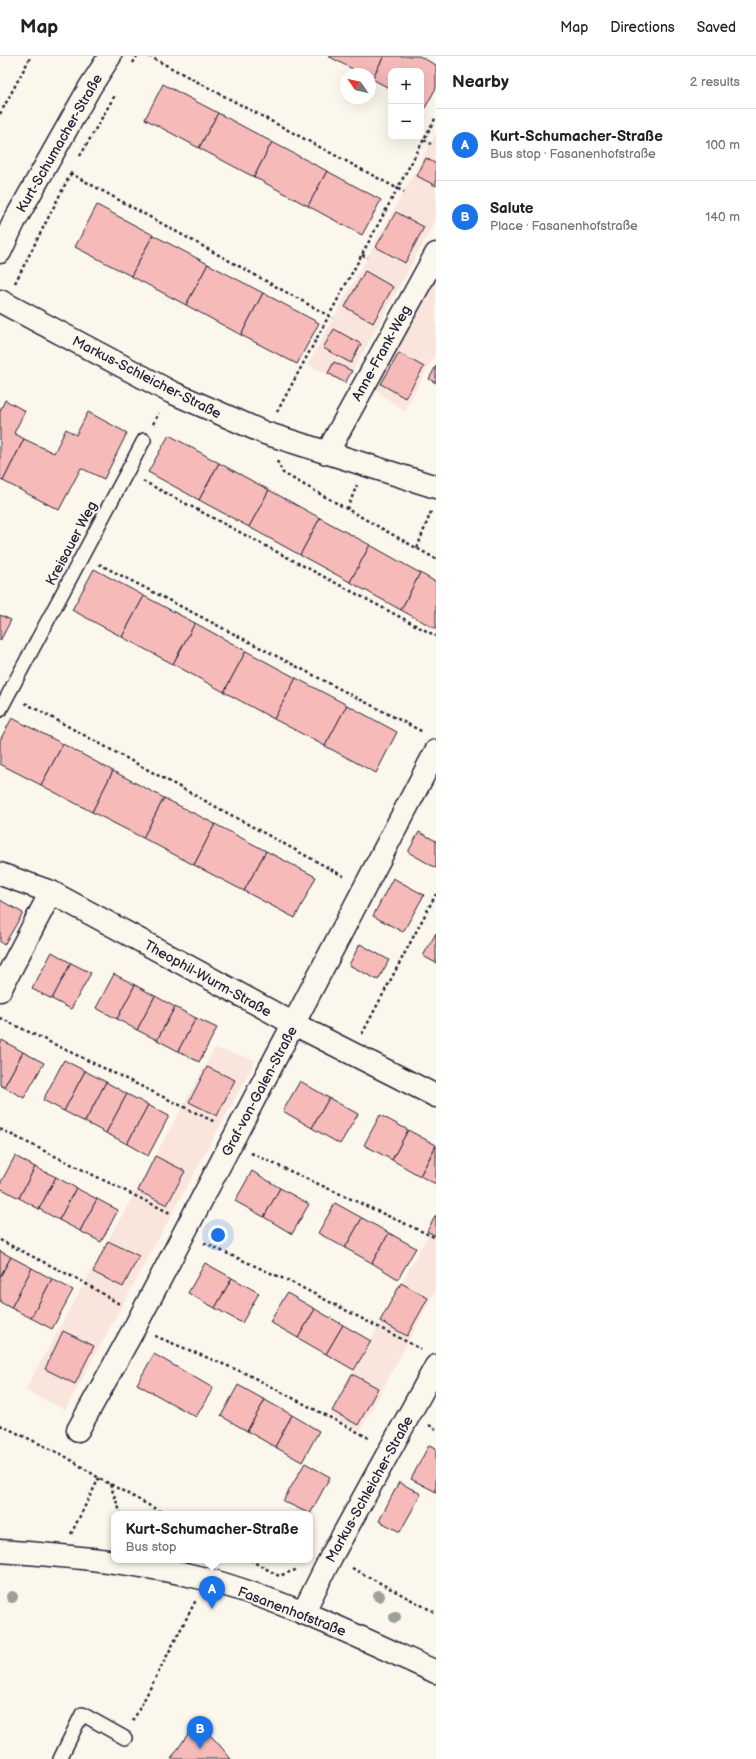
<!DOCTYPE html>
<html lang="en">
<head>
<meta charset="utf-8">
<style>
	:root { --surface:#fff; --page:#f2f2f2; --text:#222; --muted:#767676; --line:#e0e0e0; --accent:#1a73e8 }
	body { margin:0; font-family:"Balsamiq Sans",sans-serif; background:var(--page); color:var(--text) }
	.controls { position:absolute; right:12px; top:12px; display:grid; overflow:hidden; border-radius:8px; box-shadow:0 4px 16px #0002 }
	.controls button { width:36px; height:36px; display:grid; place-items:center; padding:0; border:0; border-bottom:1px solid var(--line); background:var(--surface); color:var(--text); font:20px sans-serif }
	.compass { position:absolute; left:340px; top:12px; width:36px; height:36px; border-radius:50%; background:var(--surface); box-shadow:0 4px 16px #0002; rotate:304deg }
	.you { position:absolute; left:218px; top:1179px; width:14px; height:14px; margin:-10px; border:3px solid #fff; border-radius:50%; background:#1a73e8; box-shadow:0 0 0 6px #1a73e833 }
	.badge { display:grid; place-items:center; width:26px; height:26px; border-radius:50%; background:var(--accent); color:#fff; font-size:13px; font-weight:700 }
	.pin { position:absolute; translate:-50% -33px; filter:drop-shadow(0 1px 2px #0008) }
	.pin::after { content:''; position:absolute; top:21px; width:14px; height:12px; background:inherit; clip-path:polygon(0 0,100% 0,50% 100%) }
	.popup { position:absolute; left:111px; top:1455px; width:202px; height:52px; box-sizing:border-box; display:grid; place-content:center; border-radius:8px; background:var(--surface); filter:drop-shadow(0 1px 3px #0005); font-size:13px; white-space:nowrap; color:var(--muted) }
	.popup b { font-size:15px; color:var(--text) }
	.popup::after { content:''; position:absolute; left:50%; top:100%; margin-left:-8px; border:8px solid transparent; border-top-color:var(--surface) }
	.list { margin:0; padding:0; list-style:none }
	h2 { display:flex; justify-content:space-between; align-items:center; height:52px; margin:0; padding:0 16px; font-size:17px }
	h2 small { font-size:13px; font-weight:400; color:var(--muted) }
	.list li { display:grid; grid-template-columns:26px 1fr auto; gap:12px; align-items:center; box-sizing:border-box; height:72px; padding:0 16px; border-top:1px solid var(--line) }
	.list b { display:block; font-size:15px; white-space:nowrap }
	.list p { margin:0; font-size:13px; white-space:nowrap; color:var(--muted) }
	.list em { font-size:13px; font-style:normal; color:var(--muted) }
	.map { position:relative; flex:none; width:436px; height:1703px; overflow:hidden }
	header { display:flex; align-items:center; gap:24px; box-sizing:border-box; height:56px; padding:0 20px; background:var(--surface); border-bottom:1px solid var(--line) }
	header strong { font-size:19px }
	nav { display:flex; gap:22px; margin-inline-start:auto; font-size:14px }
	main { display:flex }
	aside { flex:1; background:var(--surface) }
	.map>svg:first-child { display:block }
	.built { fill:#fae5dd }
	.building { fill:#f6bab9; stroke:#22223b }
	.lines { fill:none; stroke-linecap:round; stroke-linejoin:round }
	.lane-casing { stroke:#22223b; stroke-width:16 }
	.street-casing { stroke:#22223b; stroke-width:25 }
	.secondary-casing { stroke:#22223b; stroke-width:25 }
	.path { stroke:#22223b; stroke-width:2.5; stroke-dasharray:3 3; stroke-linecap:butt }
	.lane { stroke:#fbf7ec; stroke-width:13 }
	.street { stroke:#fbf7ec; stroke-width:22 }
	.secondary { stroke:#fbf7ec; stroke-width:22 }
	.tree { fill:#9ca098 }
	.labels { text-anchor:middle; stroke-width:4; stroke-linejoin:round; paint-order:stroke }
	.street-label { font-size:14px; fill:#22223b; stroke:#fbf7ec }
</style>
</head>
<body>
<header>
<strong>Map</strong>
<nav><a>Map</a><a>Directions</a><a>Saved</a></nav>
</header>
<main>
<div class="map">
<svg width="436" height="1703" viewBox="0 0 436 1703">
	<rect width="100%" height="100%" fill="#fbf7ec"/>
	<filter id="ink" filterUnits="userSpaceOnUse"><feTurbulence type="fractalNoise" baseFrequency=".025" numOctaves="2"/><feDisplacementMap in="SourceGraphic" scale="8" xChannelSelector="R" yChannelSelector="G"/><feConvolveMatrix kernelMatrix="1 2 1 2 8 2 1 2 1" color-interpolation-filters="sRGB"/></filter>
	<g filter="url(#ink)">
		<g class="built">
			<path d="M436 78V164L345 329 308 308Z"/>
			<path d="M436 218V297L404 355 373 332Z"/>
			<path d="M215 992 256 1004 65 1354 25 1334Z"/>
			<path d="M436 1164V1234L360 1375 330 1359Z"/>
		</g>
		<g class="building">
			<path d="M328 0H384L372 23 370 22V18H362Z"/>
			<path d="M384 0H419L436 9V32L425 52 421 49V15H391V33L372 23Z"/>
			<path d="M163 28 218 57 199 92 145 63Z"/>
			<path d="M218 57 272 86 254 121 199 92Z"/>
			<path d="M272 86 327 115 308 150 254 121Z"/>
			<path d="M426 102 436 108V130L417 120Z"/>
			<path d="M327 115 381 144 362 179 308 150Z"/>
			<path d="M97 149 153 179 131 220 75 191Z"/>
			<path d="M396 156 424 171 405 207 376 191Z"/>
			<path d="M153 179 208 208 186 249 131 220Z"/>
			<path d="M208 208 263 237 241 279 186 249Z"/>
			<path d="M365 215 393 231 373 267 345 251Z"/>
			<path d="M263 237 319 267 297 308 241 279Z"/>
			<path d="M334 273 361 288 351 307 323 292Z"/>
			<path d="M399 297 424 311 405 342 381 328Z"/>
			<path d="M334 306 352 315 345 327 328 317Z"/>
			<path d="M436 310V327L429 323Z"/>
			<path d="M5 344 25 355 14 377 24 383 3 425 0 424V355Z"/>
			<path d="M88 356 127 377 104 423 81 412 59 454 3 425 24 383 54 397 66 373 76 379Z"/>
			<path d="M169 379 219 407 199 444 148 416Z"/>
			<path d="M219 407 269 434 249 471 199 444Z"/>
			<path d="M269 434 320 462 300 499 249 471Z"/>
			<path d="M320 462 370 489 350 526 300 499Z"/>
			<path d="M370 489 420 517 401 554 350 526Z"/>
			<path d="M94 513 144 540 122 581 72 554Z"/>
			<path d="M420 517 436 526V573L401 554Z"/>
			<path d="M144 540 195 567 173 608 122 581Z"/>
			<path d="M0 559 11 564 0 585Z"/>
			<path d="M195 567 246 595 224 636 173 608Z"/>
			<path d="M246 595 296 622 274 663 224 636Z"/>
			<path d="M296 622 347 649 325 690 274 663Z"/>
			<path d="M347 649 397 676 376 717 325 690Z"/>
			<path d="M12 662 63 688 41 729 0 708V684Z"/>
			<path d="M63 688 113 715 92 756 41 729Z"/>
			<path d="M113 715 164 742 143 782 92 756Z"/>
			<path d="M164 742 215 768 194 809 143 782Z"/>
			<path d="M215 768 266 795 244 835 194 809Z"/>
			<path d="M419 776 436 785V812L408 796Z"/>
			<path d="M266 795 316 821 295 862 244 835Z"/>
			<path d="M393 822 424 839 403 876 373 860Z"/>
			<path d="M0 844 23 857 4 889 0 886Z"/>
			<path d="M436 877V907L423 900Z"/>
			<path d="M360 888 389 904 378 924 349 909Z"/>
			<path d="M52 896 71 907 52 943 32 933Z"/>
			<path d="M71 907 91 917 71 953 52 943Z"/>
			<path d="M114 918 135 929 117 963 96 952Z"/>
			<path d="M135 929 155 940 137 974 117 963Z"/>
			<path d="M155 940 175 951 157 984 137 974Z"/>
			<path d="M175 951 196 962 178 995 157 984Z"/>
			<path d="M196 962 217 972 199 1006 178 995Z"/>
			<path d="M2 984 23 996 4 1031 0 1029V989Z"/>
			<path d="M23 996 44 1007 24 1042 4 1031Z"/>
			<path d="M64 1004 85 1015 64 1055 43 1044Z"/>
			<path d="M207 1011 235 1024 217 1060 189 1046Z"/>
			<path d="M85 1015 106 1026 85 1066 64 1055Z"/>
			<path d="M300 1025 329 1042 312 1072 283 1055Z"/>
			<path d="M106 1026 127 1038 106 1077 85 1066Z"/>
			<path d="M127 1038 148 1049 127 1088 106 1077Z"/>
			<path d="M329 1042 358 1058 340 1088 312 1072Z"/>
			<path d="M148 1049 169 1060 148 1100 127 1088Z"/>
			<path d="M380 1059 408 1074 392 1104 364 1089Z"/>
			<path d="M408 1074 436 1089 420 1120 392 1104Z"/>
			<path d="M436 1090V1128L420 1120Z"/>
			<path d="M15 1100 35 1111 19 1142 0 1132V1128Z"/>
			<path d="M155 1100 185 1115 167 1149 138 1135Z"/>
			<path d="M35 1111 56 1121 39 1153 19 1142Z"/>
			<path d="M252 1115 280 1132 264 1161 235 1145Z"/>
			<path d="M56 1121 76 1132 59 1164 39 1153Z"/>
			<path d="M76 1132 97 1143 80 1175 59 1164Z"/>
			<path d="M280 1132 309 1148 292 1178 264 1161Z"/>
			<path d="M97 1143 118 1154 101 1186 80 1175Z"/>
			<path d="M335 1147 362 1162 345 1192 318 1177Z"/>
			<path d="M436 1159V1180L427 1175Z"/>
			<path d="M362 1162 389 1177 372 1207 345 1192Z"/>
			<path d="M389 1177 416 1192 398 1223 372 1207Z"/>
			<path d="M108 1185 139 1200 123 1231 93 1216Z"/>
			<path d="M0 1195 11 1201 0 1221Z"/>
			<path d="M11 1201 32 1212 11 1252 0 1246V1221Z"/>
			<path d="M205 1207 232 1222 215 1252 188 1237Z"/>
			<path d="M32 1212 52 1223 31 1262 11 1252Z"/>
			<path d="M232 1222 259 1237 242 1267 215 1252Z"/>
			<path d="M52 1223 73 1234 52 1273 31 1262Z"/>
			<path d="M401 1227 428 1242 407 1280 380 1265Z"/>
			<path d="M287 1237 315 1253 298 1282 270 1266Z"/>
			<path d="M315 1253 343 1269 326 1298 298 1282Z"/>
			<path d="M343 1269 371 1285 354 1314 326 1298Z"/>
			<path d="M63 1275 94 1290 75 1328 45 1313Z"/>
			<path d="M154 1298 213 1332 196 1361 137 1328Z"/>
			<path d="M352 1318 378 1332 358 1369 332 1355Z"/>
			<path d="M238 1329 265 1344 247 1375 221 1360Z"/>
			<path d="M265 1344 292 1359 275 1391 247 1375Z"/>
			<path d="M292 1359 319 1375 302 1406 275 1391Z"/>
			<path d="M429 1389 436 1392V1436L411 1423Z"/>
			<path d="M305 1407 330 1421 310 1458 283 1445Z"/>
			<path d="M399 1426 421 1438 400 1476 379 1465Z"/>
			<path d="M196 1666 216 1685 231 1703H171Z"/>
		</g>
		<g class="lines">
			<defs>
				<g id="lane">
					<path d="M0 654 144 384"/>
					<path d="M60 1703 82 1658 125 1682"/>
				</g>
				<g id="street">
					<path d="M0 245 171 336 265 377 436 431"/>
					<path d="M327 397 436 198"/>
					<path d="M0 818 51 836 294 968 436 1040"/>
					<path d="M0 934 51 836"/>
					<path d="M78 1374 135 1271 436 695"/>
					<path d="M303 1557 331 1501 436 1310"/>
				</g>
				<g id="secondary">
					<path d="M0 196 14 166 90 31 110 0"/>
					<path d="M0 1495C69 1500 139 1506 206 1523 286 1545 361 1582 436 1616"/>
				</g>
			</defs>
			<use href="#lane" class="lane-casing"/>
			<use href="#street" class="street-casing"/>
			<use href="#secondary" class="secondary-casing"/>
			<g class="path">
				<path d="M149 0 404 136"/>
				<path d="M133 7 137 0"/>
				<path d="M0 58 31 0"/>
				<path d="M424 84 431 88"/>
				<path d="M80 100 115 39"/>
				<path d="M70 117 333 262"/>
				<path d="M362 199 368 201"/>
				<path d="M15 227 71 117"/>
				<path d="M277 356 436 61"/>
				<path d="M153 368 159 357"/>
				<path d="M277 405 283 417 436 503"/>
				<path d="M143 425 436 580"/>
				<path d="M347 453 357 429"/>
				<path d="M417 492 432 453"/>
				<path d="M99 508 423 676"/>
				<path d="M25 647 345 821"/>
				<path d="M0 962 215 1066"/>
				<path d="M362 978 436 838"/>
				<path d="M0 1073 170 1157"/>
				<path d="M251 1097 436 1182"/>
				<path d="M0 1184 83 1226 121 1249"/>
				<path d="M204 1187 293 1227 421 1293"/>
				<path d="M155 1280 247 1318 371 1383"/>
				<path d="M0 1369 63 1399 99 1422 165 1458"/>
				<path d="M429 1369 436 1373"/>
				<path d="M110 1428 121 1458"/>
				<path d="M71 1478 99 1422"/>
				<path d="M250 1504 279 1520 298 1513"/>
				<path d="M352 1512 436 1557"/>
				<path d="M133 1665 196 1544"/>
			</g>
			<use href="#lane" class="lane"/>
			<use href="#street" class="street"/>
			<use href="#secondary" class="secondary"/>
		</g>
		<g class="tree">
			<circle cx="379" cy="1540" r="6"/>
			<circle cx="12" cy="1541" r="6"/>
			<circle cx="395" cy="1561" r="6"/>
		</g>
	</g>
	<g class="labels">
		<g class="street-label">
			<text transform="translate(59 87) rotate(-60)" y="5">Kurt-Schumacher-Straße</text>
			<text transform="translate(381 297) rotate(-61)" y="5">Anne-Frank-Weg</text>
			<text transform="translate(147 321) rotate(27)" y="5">Markus-Schleicher-Straße</text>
			<text transform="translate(71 487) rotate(-62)" y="5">Kreisauer Weg</text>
			<text transform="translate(208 922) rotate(29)" y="5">Theophil-Wurm-Straße</text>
			<text transform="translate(259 1035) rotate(-62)" y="5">Graf-von-Galen-Straße</text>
			<text transform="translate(369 1433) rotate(-61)" y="5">Markus-Schleicher-Straße</text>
			<text transform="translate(292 1555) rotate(21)" y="5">Fasanenhofstraße</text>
		</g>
	</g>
</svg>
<div class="controls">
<button>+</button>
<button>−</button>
</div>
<svg class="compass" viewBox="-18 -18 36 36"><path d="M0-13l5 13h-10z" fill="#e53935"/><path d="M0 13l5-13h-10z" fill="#767676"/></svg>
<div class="you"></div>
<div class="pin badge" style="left:212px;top:1553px">A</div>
<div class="popup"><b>Kurt-Schumacher-Straße</b>Bus stop</div>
<div class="pin badge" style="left:200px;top:1693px">B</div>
</div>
<aside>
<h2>Nearby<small>2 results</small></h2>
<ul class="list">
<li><span class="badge">A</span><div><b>Kurt-Schumacher-Straße</b><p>Bus stop · Fasanenhofstraße</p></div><em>100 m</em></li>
<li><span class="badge">B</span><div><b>Salute</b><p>Place · Fasanenhofstraße</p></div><em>140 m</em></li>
</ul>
</aside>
</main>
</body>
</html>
